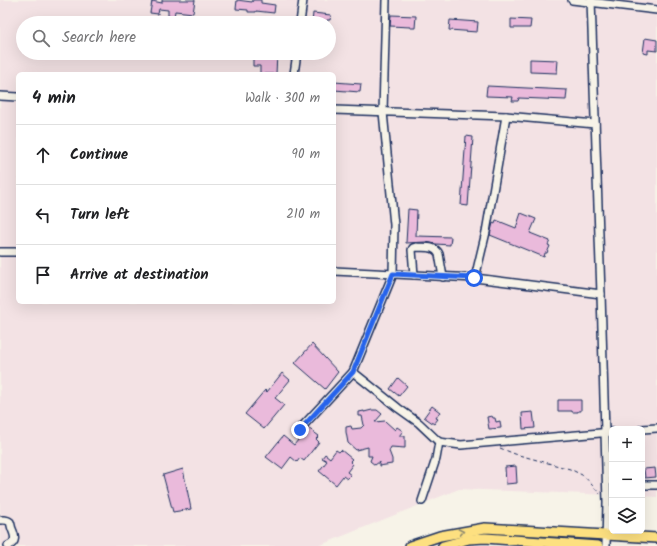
<!DOCTYPE html>
<html lang="en">
<head>
<meta charset="utf-8">
<style>
	:root { --surface:#fff; --page:#f6f6f6; --text:#202124; --muted:#757577; --line:#e0e0e0 }
	body { margin:0; font-family:Kalam,sans-serif; background:var(--page); color:var(--text) }
	.controls { position:absolute; right:12px; bottom:12px; display:grid; overflow:hidden; border-radius:6px; box-shadow:0 4px 16px #0002 }
	.controls button { width:36px; height:36px; display:grid; place-items:center; padding:0; border:0; border-bottom:1px solid var(--line); background:var(--surface); color:var(--text); font:20px sans-serif }
	.stop { position:absolute; width:12px; height:12px; margin:-9px; border:3px solid #2563eb; border-radius:50%; background:#fff }
	.stop.end { background:#2563eb; border-color:#fff; box-shadow:0 1px 4px #0008 }
	.list { margin:0; padding:0; list-style:none }
	h2 { display:flex; justify-content:space-between; align-items:center; height:52px; margin:0; padding:0 16px; font-size:17px }
	h2 small { font-size:13px; font-weight:400; color:var(--muted) }
	.list li { display:grid; grid-template-columns:26px 1fr auto; gap:12px; align-items:center; box-sizing:border-box; height:60px; padding:0 16px; border-top:1px solid var(--line) }
	.list b { display:block; font-size:15px; white-space:nowrap }
	.list em { font-size:13px; font-style:normal; color:var(--muted) }
	.icon { flex:none; width:22px; height:22px; fill:none; stroke:currentColor; stroke-width:2; stroke-linecap:round; stroke-linejoin:round }
	.map { position:relative; flex:none; width:657px; height:546px; overflow:hidden }
	.search { position:absolute; background:var(--surface); box-shadow:0 4px 16px #0002; left:16px; top:16px; width:320px; height:44px; display:flex; align-items:center; gap:10px; box-sizing:border-box; padding:0 14px; border-radius:22px; color:var(--muted); font-size:15px }
	.panel { position:absolute; background:var(--surface); box-shadow:0 4px 16px #0002; left:16px; top:72px; width:320px; height:232px; border-radius:6px }
	.map>svg:first-child { display:block }
	.built { fill:#f3e2e4; fill-rule:evenodd }
	.building { fill:#eabadb; stroke:#1b2f5e }
	.lines { fill:none; stroke-linecap:round; stroke-linejoin:round }
	.minor-casing { stroke:#1b2f5e; stroke-width:10 }
	.major-casing { stroke:#1b2f5e; stroke-width:12 }
	.path { stroke:#1b2f5e; stroke-width:1; stroke-dasharray:4 3; stroke-linecap:butt }
	.minor { stroke:#f7f3e8; stroke-width:7 }
	.major { stroke:#fde080; stroke-width:9 }
	.oneway { stroke:#8c886f }
	.route { stroke:#2563eb; stroke-width:5 }
</style>
</head>
<body>
<div class="map">
<svg width="657" height="546" viewBox="0 0 657 546">
	<rect width="100%" height="100%" fill="#f7f3e8"/>
	<filter id="ink" filterUnits="userSpaceOnUse"><feTurbulence type="fractalNoise" baseFrequency=".025" numOctaves="2"/><feDisplacementMap in="SourceGraphic" scale="8" xChannelSelector="R" yChannelSelector="G"/><feConvolveMatrix kernelMatrix="1 2 1 2 8 2 1 2 1" color-interpolation-filters="sRGB"/></filter>
	<g filter="url(#ink)">
		<path class="built" d="M0 0H657V497L642 496V429H612V495L459 489 318 546H0ZM23 23H329V53H23ZM18 74H334V302H18Z"/>
		<g class="building">
			<path d="M162 0H195L193 13 175 11 174 17 168 16V10L159 9 158 14 150 13 152 1 162 3Z"/>
			<path d="M237 0 252 2 253 0H261V3L275 5 274 13 256 11V12H248V10L236 9Z"/>
			<path d="M313 13 331 15 330 20H327V23H312Z"/>
			<path d="M391 15 416 16 415 28H410V27L390 26Z"/>
			<path d="M511 19 531 20 530 28H511Z"/>
			<path d="M450 20 478 22 477 32 449 30Z"/>
			<path d="M645 38 657 40V51L648 50V54L643 53Z"/>
			<path d="M253 53H277L276 74H260V66H253Z"/>
			<path d="M530 59 558 60 557 73 530 72Z"/>
			<path d="M334 82 361 84 360 92 334 90Z"/>
			<path d="M487 86 567 90 566 100 519 98 518 101H512L513 97 486 96Z"/>
			<path d="M466 136 473 137 468 206 461 205Z"/>
			<path d="M408 209 417 210 416 236 451 237 450 245 436 244 426 242 406 243Z"/>
			<path d="M521 213 536 219 530 233 550 241 548 245 550 246 547 253H545L544 257 490 235 493 223 495 224 496 220 516 228Z"/>
			<path d="M312 344 338 372 325 389 295 363Z"/>
			<path d="M282 373 290 380 275 398 284 405 264 429 245 414 265 390 267 392Z"/>
			<path d="M398 378 407 386 399 396 390 389Z"/>
			<path d="M558 400H581V411H578V412H572V411H558Z"/>
			<path d="M432 406 440 412 436 418 438 419 434 424 424 417Z"/>
			<path d="M372 410H377L382 414 375 422 385 421 395 430 397 427 403 431 399 436H405V448L391 447 389 451 392 459V464L379 466V462L375 465 370 461 372 456H368V447L356 450 348 443 346 432V427L351 426 352 429 361 428 364 425 362 416H359V412L364 411V412Z"/>
			<path d="M533 412 535 428 523 429 522 413Z"/>
			<path d="M492 416 493 418H495L496 422 500 421 501 428 489 429 487 417Z"/>
			<path d="M308 428 319 436 316 439 319 442 304 461 300 458 297 462 291 457 282 469 266 457 283 436 294 445Z"/>
			<path d="M336 450 339 452 341 450 352 459 350 461 353 464 347 472 351 475 347 479 343 476 336 485 319 471 327 461 322 458 325 454 330 458Z"/>
			<path d="M516 466 517 483 506 484 505 467Z"/>
			<path d="M655 468 656 477 645 478 644 469Z"/>
			<path d="M183 469 191 509 173 512 163 475Z"/>
		</g>
		<g class="lines">
			<defs>
				<g id="minor">
					<path d="M572 0 657 10"/>
					<path d="M591 0 601 294 607 502 606 546"/>
					<path d="M300 23 303 0"/>
					<path d="M294 74 297 53"/>
					<path d="M0 96 18 97"/>
					<path d="M334 110 506 116 595 124"/>
					<path d="M0 252H18"/>
					<path d="M334 271 475 278 601 294"/>
					<path d="M414 275 412 250 413 248 416 247C424 248 435 245 439 254L443 277"/>
					<path d="M475 278 486 232 506 116"/>
					<path d="M353 372 398 408 419 423 439 442 461 445 612 432"/>
					<path d="M300 429 353 372 393 274 394 225 383 112 386 0"/>
					<path d="M642 429 657 428"/>
					<path d="M642 485H657"/>
					<path d="M422 501 436 459 439 442"/>
					<path d="M0 520C3 520 7 519 10 522 11 524 11 527 12 529 15 536 17 542 8 546"/>
				</g>
				<g id="major">
					<path d="M410 546 440 536 485 528 657 538"/>
					<path d="M443 546 469 539 485 538 598 546"/>
				</g>
			</defs>
			<use href="#minor" class="minor-casing"/>
			<use href="#major" class="major-casing"/>
			<path class="path" d="M500 448 515 454 570 469 584 476 600 494"/>
			<use href="#minor" class="minor"/>
			<use href="#major" class="major"/>
		</g>
		<defs><path id="oneway-chevron" d="M-2-3.5L2.5 0L-2 3.5" fill="none" stroke-width="1.6" stroke-linecap="round" stroke-linejoin="round"/></defs>
		<use class="oneway" href="#oneway-chevron" transform="translate(461 532) rotate(-11)"/>
	</g>
	<g class="lines" filter="url(#ink)">
		<path class="route" d="M300 430 353 372 393 274 474 278"/>
	</g>
</svg>
<div class="controls">
<button>+</button>
<button>−</button>
<button><svg class="icon" aria-label="layers" viewBox="0 0 24 24"><path d="M12 4l9 5-9 5-9-5zM3 14l9 5 9-5"/></svg></button>
</div>
<div class="stop" style="left:474px;top:278px"></div>
<div class="stop end" style="left:300px;top:430px"></div>
<div class="search"><svg class="icon" aria-label="search" viewBox="0 0 24 24"><circle cx="10" cy="10" r="6"/><path d="M15 15l6 6"/></svg>Search here</div>
<section class="panel">
<h2>4 min<small>Walk · 300 m</small></h2>
<ul class="list">
<li><svg class="icon" aria-label="ahead" viewBox="0 0 24 24"><path d="M12 20V5M6 11l6-6 6 6"/></svg><div><b>Continue</b></div><em>90 m</em></li>
<li><svg class="icon" aria-label="left" viewBox="0 0 24 24"><path d="M17 20v-9H6M10 6l-5 5 5 5"/></svg><div><b>Turn left</b></div><em>210 m</em></li>
<li><svg class="icon" aria-label="arrive" viewBox="0 0 24 24"><path d="M6 21V4h12l-3 4 3 4H6"/></svg><div><b>Arrive at destination</b></div></li>
</ul>
</section>
</div>
</body>
</html>
